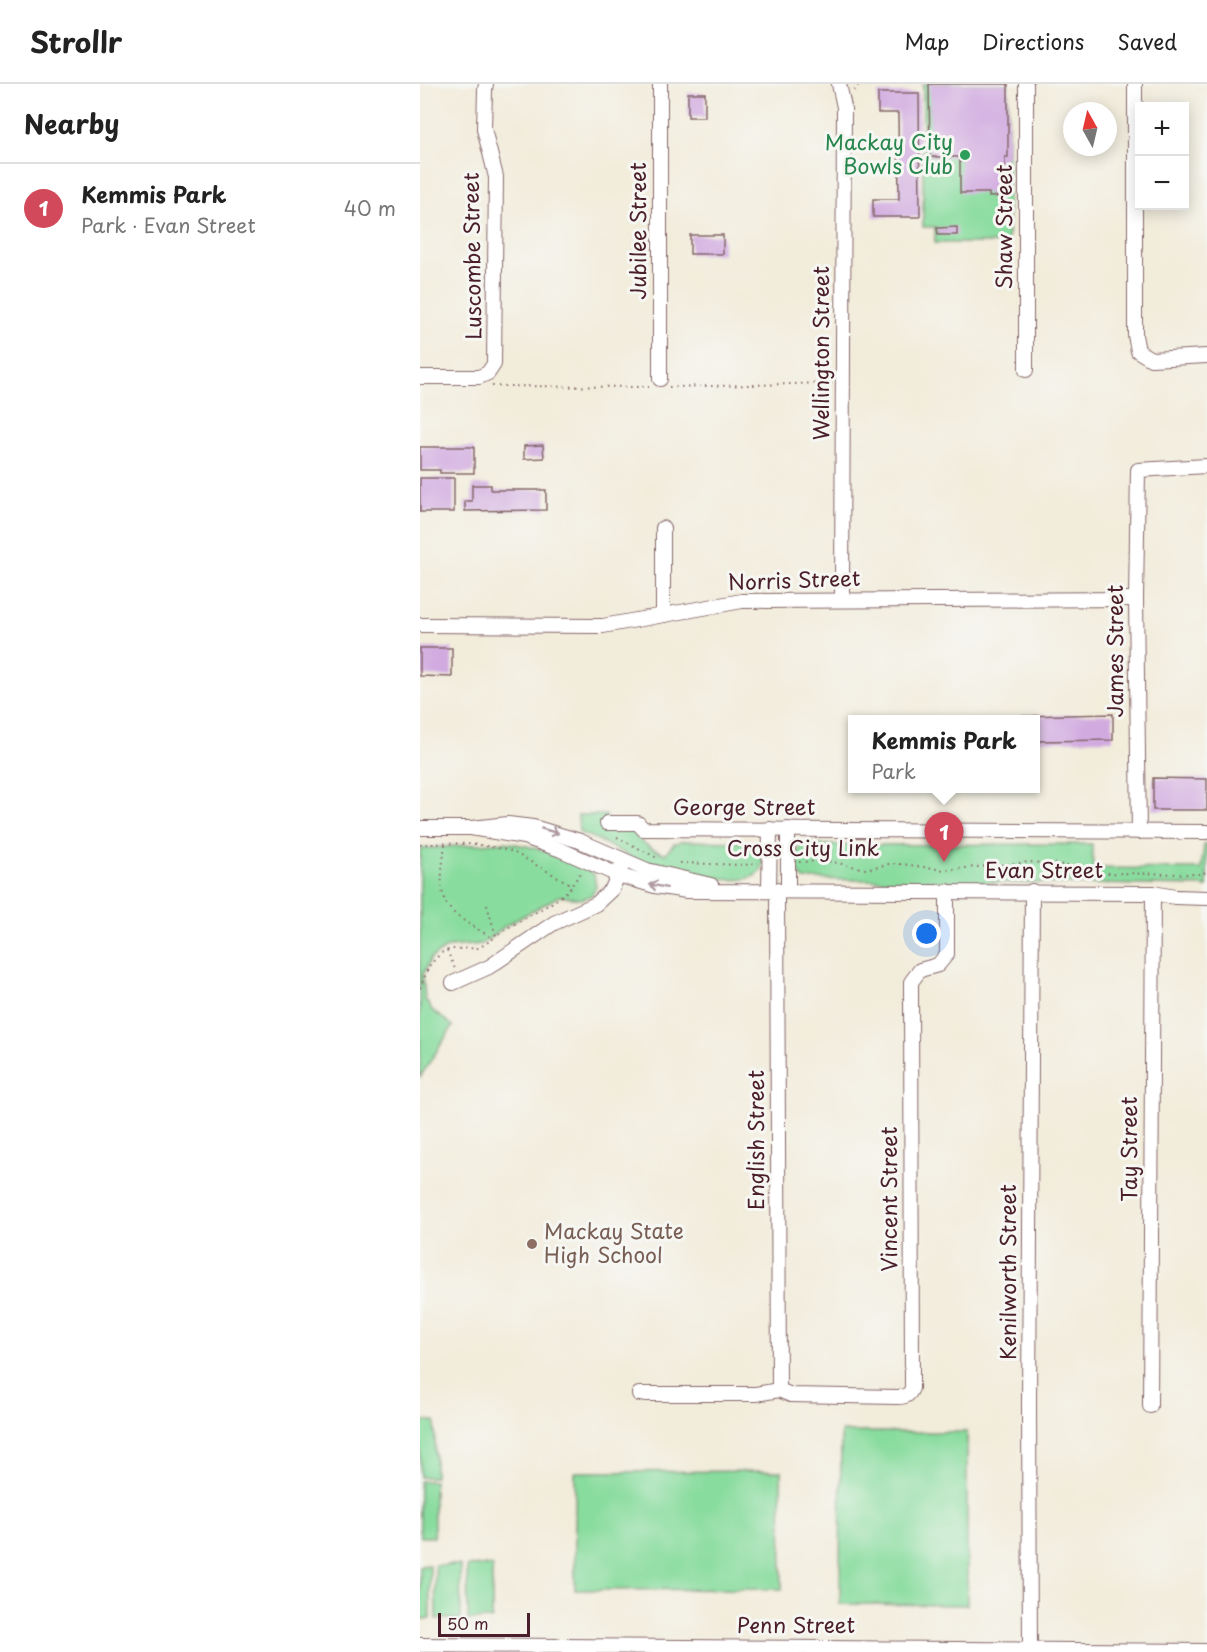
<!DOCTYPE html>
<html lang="en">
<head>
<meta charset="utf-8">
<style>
	:root { --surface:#fff; --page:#f2f2f2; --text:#222; --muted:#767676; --line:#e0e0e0; --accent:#d1495b }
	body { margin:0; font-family:"Playpen Sans",sans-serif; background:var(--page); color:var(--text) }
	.controls { position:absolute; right:18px; top:18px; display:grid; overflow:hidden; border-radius:0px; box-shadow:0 3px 15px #0003 }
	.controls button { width:54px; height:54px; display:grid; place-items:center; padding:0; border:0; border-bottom:2px solid var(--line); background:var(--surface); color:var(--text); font:30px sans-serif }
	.compass { position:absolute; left:643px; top:18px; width:54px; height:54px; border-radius:50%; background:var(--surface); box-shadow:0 3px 15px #0003; rotate:352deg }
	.scale { position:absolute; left:18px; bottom:15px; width:92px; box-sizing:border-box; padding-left:6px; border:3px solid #4a1f2b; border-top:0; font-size:16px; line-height:21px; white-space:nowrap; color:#4a1f2b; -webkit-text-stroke:4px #f6f6f2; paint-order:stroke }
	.you { position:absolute; left:507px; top:850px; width:21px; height:21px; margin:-15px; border:4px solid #fff; border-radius:50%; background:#1a73e8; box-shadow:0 0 0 9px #1a73e833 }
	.badge { display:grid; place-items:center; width:39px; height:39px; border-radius:50%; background:var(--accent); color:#fff; font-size:20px; font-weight:700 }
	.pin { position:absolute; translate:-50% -50px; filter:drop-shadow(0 2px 3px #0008) }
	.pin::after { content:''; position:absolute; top:32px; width:21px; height:18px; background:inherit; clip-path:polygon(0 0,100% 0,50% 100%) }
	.popup { position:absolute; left:428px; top:631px; width:192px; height:78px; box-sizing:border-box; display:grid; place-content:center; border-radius:0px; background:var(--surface); filter:drop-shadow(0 2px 4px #0005); font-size:20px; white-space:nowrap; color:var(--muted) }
	.popup b { font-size:22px; color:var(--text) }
	.popup::after { content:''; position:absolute; left:50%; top:100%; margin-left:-12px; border:12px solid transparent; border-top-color:var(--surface) }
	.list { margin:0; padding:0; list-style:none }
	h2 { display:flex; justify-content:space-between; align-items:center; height:78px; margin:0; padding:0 24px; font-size:26px }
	h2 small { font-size:20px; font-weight:400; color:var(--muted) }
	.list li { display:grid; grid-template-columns:39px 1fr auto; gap:18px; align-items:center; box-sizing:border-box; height:90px; padding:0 24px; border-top:2px solid var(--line) }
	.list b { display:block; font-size:22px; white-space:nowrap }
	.list p { margin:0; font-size:20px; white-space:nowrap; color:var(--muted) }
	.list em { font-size:20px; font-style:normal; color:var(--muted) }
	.map { position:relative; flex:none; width:787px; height:1568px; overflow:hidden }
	header { display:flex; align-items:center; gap:36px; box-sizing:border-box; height:84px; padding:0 30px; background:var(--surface); border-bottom:2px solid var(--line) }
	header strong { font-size:28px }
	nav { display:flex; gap:33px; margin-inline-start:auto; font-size:21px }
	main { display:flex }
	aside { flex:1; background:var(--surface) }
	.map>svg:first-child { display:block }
	.green { fill:#88dc9e; stroke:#697e64; stroke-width:1.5 }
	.building { fill:#d1aae0 }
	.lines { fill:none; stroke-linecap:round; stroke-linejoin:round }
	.minor-casing { stroke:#856769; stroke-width:16 }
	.path { stroke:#856769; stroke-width:2; stroke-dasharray:1.5 4.5; stroke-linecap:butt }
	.minor { stroke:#fff; stroke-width:14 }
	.oneway { stroke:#ae9aa0 }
	.leisure-dot { fill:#2e9e5b; stroke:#f6f6f2; stroke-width:2 }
	.education-dot { fill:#8d6e63; stroke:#f6f6f2; stroke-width:2 }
	.labels { text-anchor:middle; stroke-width:6; stroke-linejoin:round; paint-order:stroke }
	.leisure-label { font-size:21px; fill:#27864d; stroke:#f6f6f2; text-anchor:end }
	.street-label { font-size:21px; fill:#4a1f2b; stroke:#f6f6f2 }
	.education-label { font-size:21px; fill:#785e54; stroke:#f6f6f2; text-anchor:start }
</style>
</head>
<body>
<header>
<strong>Strollr</strong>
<nav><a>Map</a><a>Directions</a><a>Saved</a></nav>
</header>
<main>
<aside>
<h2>Nearby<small></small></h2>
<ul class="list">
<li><span class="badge">1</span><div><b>Kemmis Park</b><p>Park · Evan Street</p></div><em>40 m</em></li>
</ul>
</aside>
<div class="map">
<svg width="787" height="1568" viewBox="0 0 787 1568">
	<rect width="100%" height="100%" fill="#f6f6f2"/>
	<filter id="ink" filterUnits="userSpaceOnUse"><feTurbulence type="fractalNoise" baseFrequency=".0167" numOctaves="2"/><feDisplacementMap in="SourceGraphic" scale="12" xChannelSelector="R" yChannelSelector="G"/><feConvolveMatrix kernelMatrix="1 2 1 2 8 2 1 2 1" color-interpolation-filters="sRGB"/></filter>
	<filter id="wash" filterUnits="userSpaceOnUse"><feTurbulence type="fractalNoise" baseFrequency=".008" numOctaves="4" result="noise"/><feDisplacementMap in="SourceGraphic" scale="24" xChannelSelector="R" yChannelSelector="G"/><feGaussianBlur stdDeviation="1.35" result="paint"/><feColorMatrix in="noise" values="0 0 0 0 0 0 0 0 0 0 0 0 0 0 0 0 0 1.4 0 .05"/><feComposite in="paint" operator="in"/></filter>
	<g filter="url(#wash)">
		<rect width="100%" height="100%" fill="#f2ecdb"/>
		<g class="green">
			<path d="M503 0H588V159H515V143H503Z"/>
			<path d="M158 731H186L187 744 216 745 217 754 231 764 245 770 254 760 262 757 332 758C337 761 340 766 342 773 349 802 305 796 289 793 265 790 239 785 217 776 204 770 192 763 180 757 173 753 166 752 159 748Z"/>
			<path d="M85 758 107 762 144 773 174 790 176 803 172 811 162 815 139 812 87 841 62 860 28 863 11 874 3 891 5 915 12 926 33 942 0 993V765Z"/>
			<path d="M389 758 400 761 672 760 673 784 781 785 784 761 787 760V803L781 802 384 795C374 787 373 773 380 762Z"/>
			<rect x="0" y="1337" width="15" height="56"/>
			<path d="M421 1348H547V1521L420 1520Z"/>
			<path d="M361 1387 362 1505 155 1506V1388Z"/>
			<rect x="0" y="1397" width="14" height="56"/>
			<path d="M10 1481V1535H0V1482Z"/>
			<path d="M15 1481H40L41 1535H16Z"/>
			<path d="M47 1482H72V1535L48 1536Z"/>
		</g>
		<g id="blocks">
			<g class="building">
				<path d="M509 0H588V73H585V112L569 113V109H540V73H510Z"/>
				<rect x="268" y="9" width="17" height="24"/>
				<path d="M458 9H499L500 133H453V115H479L478 29H458Z"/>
				<path d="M537 143V151H518L517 144Z"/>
				<rect x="270" y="151" width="33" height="19"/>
				<path d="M123 361 124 374 104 375V362Z"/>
				<path d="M0 363H54V389H20V386H0Z"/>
				<rect x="0" y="394" width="34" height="34"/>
				<path d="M52 401H71V406H126V426L45 427V417H52Z"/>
				<path d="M0 564H32V593L0 592Z"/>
				<path d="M693 630V656L616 657V636H601V632Z"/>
				<path d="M733 694 787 695V726H733Z"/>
			</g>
		</g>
	</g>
	<g filter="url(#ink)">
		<use href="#blocks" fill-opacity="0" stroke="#856769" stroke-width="1.5"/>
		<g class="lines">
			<defs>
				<g id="minor">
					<path d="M419 0 424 23 422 515"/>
					<path d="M606 0V286"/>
					<path d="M715 0V251L718 267 731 275 787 272"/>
					<path d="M0 293H59L68 289 74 280 76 93 64 45 65 6 66 0"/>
					<path d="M240 295V0"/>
					<path d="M243 444V531"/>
					<path d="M0 541 183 542 322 517 716 515"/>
					<path d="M187 739H218L223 745 787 748"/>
					<path d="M0 744H51L88 740 113 743 160 757 227 786 291 801"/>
					<path d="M51 744 104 753 141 766 198 791 235 802 267 807 733 809 755 813 787 814"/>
					<path d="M719 748 716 515 718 386 787 382"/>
					<path d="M349 806 350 745"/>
					<path d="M357 806 359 1306"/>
					<path d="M368 806V745"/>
					<path d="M33 899 69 883 134 839 176 820 192 805 201 784"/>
					<path d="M359 1306 371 1311 477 1313C485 1313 489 1312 492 1304L491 898 500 886 518 881 527 870V807"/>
					<path d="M219 1310H336L359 1306"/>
					<path d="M730 1322 733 809"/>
					<path d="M0 1561 787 1567"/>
					<path d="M610 1568 609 1320 612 807"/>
				</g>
			</defs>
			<use href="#minor" class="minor-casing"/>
			<g class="path">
				<path d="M434 7 439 0"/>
				<path d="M72 302 229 303"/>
				<path d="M249 303 412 299"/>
				<path d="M197 753 237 774"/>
				<path d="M25 760C17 822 20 824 73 854"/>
				<path d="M0 761C30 758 64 759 93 768L152 801 161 788"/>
				<path d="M379 778 408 777 446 785 469 780H482L524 786 610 778 639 780 677 789 778 790 787 788"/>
				<path d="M260 779 325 781 338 779"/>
				<path d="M67 821 76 852C96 836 141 819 152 801"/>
				<path d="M27 866 35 885"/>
				<path d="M0 904 9 882 21 869 31 865 59 864 74 854"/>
			</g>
			<use href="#minor" class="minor"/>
		</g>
		<defs><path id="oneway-shaft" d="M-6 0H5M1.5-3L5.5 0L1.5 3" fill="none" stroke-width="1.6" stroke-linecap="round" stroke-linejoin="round" transform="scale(1.5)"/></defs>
		<g class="oneway">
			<use href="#oneway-shaft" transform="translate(130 747) rotate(16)"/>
			<use href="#oneway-shaft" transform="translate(238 802) rotate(-168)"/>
		</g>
	</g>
	<circle class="leisure-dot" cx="545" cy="71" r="6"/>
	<circle class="education-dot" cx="112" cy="1160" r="6"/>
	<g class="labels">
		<g class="leisure-label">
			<text x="533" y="66">Mackay City<tspan x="533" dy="24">Bowls Club</tspan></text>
		</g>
		<g class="street-label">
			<text transform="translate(585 143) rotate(-90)" y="7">Shaw Street</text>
			<text transform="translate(219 147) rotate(-90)" y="7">Jubilee Street</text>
			<text transform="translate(53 172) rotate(-91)" y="7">Luscombe Street</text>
			<text transform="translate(402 269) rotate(-90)" y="7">Wellington Street</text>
			<text transform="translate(374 497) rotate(-2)" y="7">Norris Street</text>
			<text transform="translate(696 567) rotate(-90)" y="7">James Street</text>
			<text x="324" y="731">George Street</text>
			<text x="383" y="772">Cross City Link</text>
			<text x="624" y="794">Evan Street</text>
			<text transform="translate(337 1056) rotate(-90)" y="7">English Street</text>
			<text transform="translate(710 1065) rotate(-90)" y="7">Tay Street</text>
			<text transform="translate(470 1115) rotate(-90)" y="7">Vincent Street</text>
			<text transform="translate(589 1188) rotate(-90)" y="7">Kenilworth Street</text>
			<text x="376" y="1549">Penn Street</text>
		</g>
		<g class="education-label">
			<text x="124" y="1155">Mackay State<tspan x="124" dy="24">High School</tspan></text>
		</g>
	</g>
</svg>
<div class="controls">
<button>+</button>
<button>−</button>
</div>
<svg class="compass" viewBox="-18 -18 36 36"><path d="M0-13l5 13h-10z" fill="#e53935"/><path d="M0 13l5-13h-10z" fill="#767676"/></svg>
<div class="scale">50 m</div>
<div class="you"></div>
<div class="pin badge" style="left:524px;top:778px">1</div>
<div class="popup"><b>Kemmis Park</b>Park</div>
</div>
</main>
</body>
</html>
